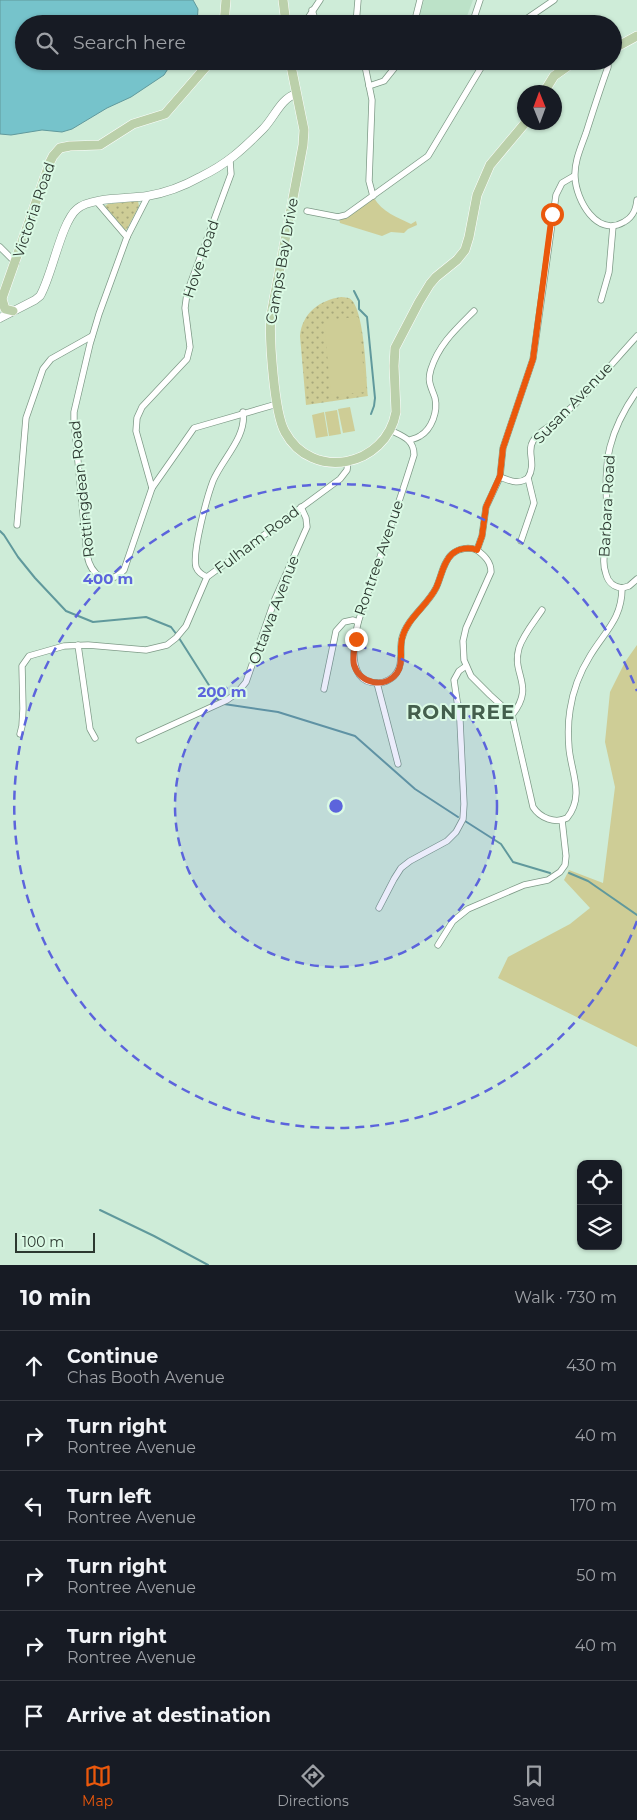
<!DOCTYPE html>
<html lang="en">
<head>
<meta charset="utf-8">
<style>
	:root { --surface:#171b24; --page:#242831; --text:#f1f3f6; --muted:#9ea1a6; --line:#363941; --accent:#ea580c }
	body { margin:0; font-family:Montserrat,sans-serif; background:var(--page); color:var(--text) }
	.controls { position:absolute; right:15px; bottom:15px; display:grid; overflow:hidden; border-radius:10px; box-shadow:0 1px 4px #0004 }
	.controls button { width:45px; height:45px; display:grid; place-items:center; padding:0; border:0; border-bottom:1px solid var(--line); background:var(--surface); color:var(--text); font:25px sans-serif }
	.compass { position:absolute; left:517px; top:85px; width:45px; height:45px; border-radius:50%; background:var(--surface); box-shadow:0 1px 4px #0004; rotate:359deg }
	.scale { position:absolute; left:15px; bottom:12px; width:80px; box-sizing:border-box; padding-left:5px; border:2px solid #2c3830; border-top:0; font-size:14px; line-height:18px; white-space:nowrap; color:#2c3830; -webkit-text-stroke:4px #dbfae5; paint-order:stroke }
	.stop { position:absolute; width:15px; height:15px; margin:-11px; border:4px solid #ea580c; border-radius:50%; background:#fff }
	.stop.end { background:#ea580c; border-color:#fff; box-shadow:0 1px 5px #0008 }
	.list { margin:0; padding:0; list-style:none }
	h2 { display:flex; justify-content:space-between; align-items:center; height:65px; margin:0; padding:0 20px; font-size:21px }
	h2 small { font-size:16px; font-weight:400; color:var(--muted) }
	.list li { display:grid; grid-template-columns:32px 1fr auto; gap:15px; align-items:center; box-sizing:border-box; height:70px; padding:0 20px; border-top:1px solid var(--line) }
	.list b { display:block; font-size:19px; white-space:nowrap }
	.list p { margin:0; font-size:16px; white-space:nowrap; color:var(--muted) }
	.list em { font-size:16px; font-style:normal; color:var(--muted) }
	.icon { flex:none; width:28px; height:28px; fill:none; stroke:currentColor; stroke-width:2; stroke-linecap:round; stroke-linejoin:round }
	.map { position:relative; flex:none; width:637px; height:1265px; overflow:hidden }
	.search { position:absolute; background:var(--surface); box-shadow:0 1px 4px #0004; left:15px; right:15px; top:15px; height:55px; display:flex; align-items:center; gap:12px; box-sizing:border-box; padding:0 18px; border-radius:28px; color:var(--muted); font-size:19px }
	.sheet { height:485px; background:var(--surface) }
	nav { display:flex; justify-content:space-around; align-items:center; box-sizing:border-box; height:70px; border-top:1px solid var(--line); background:var(--surface); font-size:14px; color:var(--muted) }
	nav a { display:grid; justify-items:center; gap:2px }
	nav .on { color:var(--accent) }
	.map>svg:first-child { display:block }
	.built { fill:#bce2c8 }
	.grass { fill:url(#grass-dots) }
	.green { fill:#cecd96 }
	.water { fill:#76c3cb; stroke:#60999c }
	.lines { fill:none; stroke-linecap:round; stroke-linejoin:round }
	.stream { stroke:#60999c; stroke-width:2 }
	.street-casing { stroke:#7e9a87; stroke-width:7 }
	.secondary-casing { stroke:#7e9a87; stroke-width:9 }
	.primary-casing { stroke:#fff; stroke-width:10 }
	.street { stroke:#fff; stroke-width:5.5 }
	.secondary { stroke:#fff; stroke-width:8 }
	.primary { stroke:#bbd0aa; stroke-width:9 }
	.route { stroke:#ea580c; stroke-width:6 }
	.ring { fill:none; stroke:#5c64dc; stroke-width:2.5; stroke-dasharray:9 6 }
	.labels { text-anchor:middle; stroke-width:4; stroke-linejoin:round; paint-order:stroke }
	.street-label { font-size:15px; fill:#2c3830; stroke:#dbfae5 }
	.district-label { font-size:20px; font-weight:bold; letter-spacing:1px; fill:#445f4d; stroke:#dbfae5 }
	.centre { fill:#5c64dc; stroke:#dbfae5; stroke-width:2.5 }
	.ring-label { font-size:15px; text-anchor:middle; font-weight:bold; fill:#5c64dc; stroke:#dbfae5; stroke-width:4; stroke-linejoin:round; paint-order:stroke }
</style>
</head>
<body>
<div class="map">
<svg width="637" height="1265" viewBox="0 0 637 1265">
	<defs>
		<pattern id="grass-dots" width="8" height="8" patternUnits="userSpaceOnUse" patternTransform="scale(1.25)"><rect width="8" height="8" fill="#cecd96"/><path d="M2 2h.1M6 6h.1" fill="none" stroke="#a7a77b" stroke-width="1.8" stroke-linecap="round"/></pattern>
	</defs>
	<rect width="100%" height="100%" fill="#ceecd8"/>
	<path class="built" d="M424 0H473L464 24H417Z"/>
	<g class="grass">
		<path d="M136 201H138L139 206 127 229 125 230 105 206 108 204Z"/>
		<path d="M341 297C343 297 348 298 349 298 365 306 366 378 368 396L306 405 300 336C302 313 320 300 341 297Z"/>
	</g>
	<g class="green">
		<path d="M374 198C382 212 397 217 411 224L416 221 417 225 408 229 404 233 391 232 382 236 340 223 339 219Z"/>
		<path d="M358 317 366 392 331 395 324 320Z"/>
		<path d="M350 407 355 431 343 433 338 409Z"/>
		<path d="M337 410 341 434 329 436 325 412Z"/>
		<path d="M324 412 328 436 316 438 312 415Z"/>
		<path d="M637 645V1047L498 978 508 957 570 924 590 908 564 880 569 870 603 883 615 787 605 742 610 692 625 662Z"/>
	</g>
	<path class="water" d="M0 0H193L198 9 197 24H24V61H173L164 75 131 97 107 108 72 129 62 132 42 130 11 135 0 134Z"/>
	<g class="lines">
		<g class="stream">
			<path d="M354 291 359 301V309L367 317 375 398 374 406 371 414"/>
			<path d="M0 531 4 535 18 557 35 578 66 611 93 622 146 617 171 627 177 635"/>
			<path d="M179 638 219 701"/>
			<path d="M224 704 278 712 355 736 415 789 458 817"/>
			<path d="M465 821 501 844 513 862 550 873"/>
			<path d="M569 873 588 881 637 915"/>
			<path d="M100 1210 154 1236 208 1265"/>
		</g>
		<defs>
			<g id="street">
				<path d="M312 10 314 16 313 24"/>
				<path d="M304 24 320 0"/>
				<path d="M356 24 358 0"/>
				<path d="M414 24 420 0"/>
				<path d="M472 24 480 0"/>
				<path d="M519 24 554 0"/>
				<path d="M364 61 372 100 369 181 373 196"/>
				<path d="M608 61V67C600 89 593 111 586 133 581 147 574 162 575 177 576 200 597 238 624 222 633 217 636 210 637 200"/>
				<path d="M369 86 384 81 400 61"/>
				<path d="M148 196 127 237 99 314 90 344 74 412V420L87 555C91 575 107 588 124 570L152 488 194 428 277 404"/>
				<path d="M97 202 127 237"/>
				<path d="M307 211 338 217 346 215 428 156 485 61"/>
				<path d="M0 247 16 263"/>
				<path d="M601 300 609 272 613 226"/>
				<path d="M390 430C402 436 414 439 414 455 398 507 379 559 362 610 355 630 342 684 378 683 385 683 394 678 397 672 404 662 399 649 402 638 407 618 427 606 436 588 441 578 443 562 452 554 459 548 469 547 477 550"/>
				<path d="M410 440C413 439 417 438 420 436 432 429 438 411 435 398 431 386 427 382 431 369 439 344 456 329 474 311"/>
				<path d="M500 477C511 481 518 485 528 478 537 463 526 452 533 441 538 432 546 429 554 423 561 418 567 411 574 405 596 383 616 359 637 336"/>
				<path d="M152 488 136 431 137 418 142 407 187 359 190 347 185 308 187 293 231 174 230 161"/>
				<path d="M17 525 26 418 43 369 51 359 92 336"/>
				<path d="M521 541 534 503 528 478"/>
				<path d="M477 550C485 556 491 562 491 572L466 628 463 641 464 660 471 676 490 695 512 715 533 807C540 818 555 824 567 818 585 796 571 772 569 748 568 735 568 722 570 710 573 690 580 672 590 656 605 631 622 619 622 588"/>
				<path d="M477 550 482 536 486 507 500 477 503 448 533 359 556 195 562 183 574 176"/>
				<path d="M207 577C202 575 198 572 196 567 192 552 207 497 213 481 222 459 247 437 243 412"/>
				<path d="M622 588C614 587 608 582 606 574 601 561 606 548 607 535 608 506 603 476 610 447 615 427 625 408 637 391"/>
				<path d="M622 588 629 586 637 579"/>
				<path d="M78 645 90 729 95 738"/>
				<path d="M377 683 398 764"/>
				<path d="M324 689 336 631 344 622 353 620 358 622"/>
				<path d="M512 715C536 685 511 675 519 648 523 635 534 622 542 610"/>
				<path d="M20 734 22 726 23 709 22 666 29 656 64 646 88 645 146 650 167 645 176 638 186 626 207 577 340 479 347 470 348 462"/>
				<path d="M139 740 227 700 237 693 246 682 275 599 307 527 306 518 301 507"/>
				<path d="M379 908 394 879 401 868 410 861 447 841 456 832 463 819 464 804 460 721 454 680 459 671 466 666"/>
				<path d="M438 945 453 921 468 909 524 885 548 880 560 872 565 865 566 856 562 820"/>
			</g>
			<path id="secondary" d="M0 318 35 300 40 296C52 276 61 222 77 209 91 197 128 199 147 196 165 193 184 186 200 177 227 164 242 150 263 129 274 118 281 98 296 94"/>
			<g id="primary">
				<path d="M283 0 286 24"/>
				<path d="M224 24 226 0"/>
				<path d="M613 49 637 36"/>
				<path d="M290 61 304 130 303 145 271 315C269 337 274 413 285 432 312 482 386 467 396 412L394 366 395 348 419 302 430 284 436 277 457 260 465 250 469 237 477 195 490 165 526 122"/>
				<path d="M544 92 554 76 575 61"/>
				<path d="M2 299 5 309 13 311"/>
				<path d="M0 304 50 162 53 156 60 148 70 146 100 145 133 124 165 114 211 61"/>
			</g>
		</defs>
		<use href="#street" class="street-casing"/>
		<use href="#secondary" class="secondary-casing"/>
		<use href="#primary" class="primary-casing"/>
		<use href="#street" class="street"/>
		<use href="#secondary" class="secondary"/>
		<use href="#primary" class="primary"/>
	</g>
	<g class="lines">
		<path class="route" d="M356 639C355 647 352 657 354 665 360 684 385 689 397 673 404 663 399 650 402 639 406 619 427 606 436 588 441 578 443 562 452 554 459 548 469 547 477 550L482 536 486 507 500 476 503 448 533 359 552 214"/>
	</g>
	<circle cx="336" cy="806" r="161" fill="#5c64dc" fill-opacity=".12"/>
	<g class="ring">
		<circle cx="336" cy="806" r="161"/>
		<path d="M637 921A322 322 0 1 1 637 691"/>
	</g>
	<g class="labels">
		<g class="street-label">
			<text transform="translate(34 210) rotate(-71)" y="5">Victoria Road</text>
			<text transform="translate(201 259) rotate(-71)" y="5">Hove Road</text>
			<text transform="translate(282 261) rotate(-80)" y="5">Camps Bay Drive</text>
			<text transform="translate(573 403) rotate(-46)" y="5">Susan Avenue</text>
			<text transform="translate(82 489) rotate(-96)" y="5">Rottingdean Road</text>
			<text transform="translate(607 506) rotate(-87)" y="5">Barbara Road</text>
			<text transform="translate(257 540) rotate(-37)" y="5">Fulham Road</text>
			<text transform="translate(379 558) rotate(-71)" y="5">Rontree Avenue</text>
			<text transform="translate(274 610) rotate(-69)" y="5">Ottawa Avenue</text>
		</g>
		<g class="district-label">
			<text x="461" y="719">RONTREE</text>
		</g>
	</g>
	<circle cx="336" cy="806" r="8" class="centre"/>
	<g class="ring-label">
		<text x="108" y="584">400 m</text>
		<text x="222" y="697">200 m</text>
	</g>
</svg>
<div class="controls">
<button><svg class="icon" aria-label="locate" viewBox="0 0 24 24"><circle cx="12" cy="12" r="6"/><path d="M12 2v4M12 18v4M2 12h4M18 12h4"/></svg></button>
<button><svg class="icon" aria-label="layers" viewBox="0 0 24 24"><path d="M12 4l9 5-9 5-9-5zM3 14l9 5 9-5"/></svg></button>
</div>
<svg class="compass" viewBox="-18 -18 36 36"><path d="M0-13l5 13h-10z" fill="#e53935"/><path d="M0 13l5-13h-10z" fill="#9ea1a6"/></svg>
<div class="scale">100 m</div>
<div class="stop" style="left:552px;top:214px"></div>
<div class="stop end" style="left:356px;top:639px"></div>
<div class="search"><svg class="icon" aria-label="search" viewBox="0 0 24 24"><circle cx="10" cy="10" r="6"/><path d="M15 15l6 6"/></svg>Search here</div>
</div>
<section class="sheet">
<h2>10 min<small>Walk · 730 m</small></h2>
<ul class="list">
<li><svg class="icon" aria-label="ahead" viewBox="0 0 24 24"><path d="M12 20V5M6 11l6-6 6 6"/></svg><div><b>Continue</b><p>Chas Booth Avenue</p></div><em>430 m</em></li>
<li><svg class="icon" aria-label="right" viewBox="0 0 24 24"><path d="M7 20v-9h11M14 6l5 5-5 5"/></svg><div><b>Turn right</b><p>Rontree Avenue</p></div><em>40 m</em></li>
<li><svg class="icon" aria-label="left" viewBox="0 0 24 24"><path d="M17 20v-9H6M10 6l-5 5 5 5"/></svg><div><b>Turn left</b><p>Rontree Avenue</p></div><em>170 m</em></li>
<li><svg class="icon" aria-label="right" viewBox="0 0 24 24"><path d="M7 20v-9h11M14 6l5 5-5 5"/></svg><div><b>Turn right</b><p>Rontree Avenue</p></div><em>50 m</em></li>
<li><svg class="icon" aria-label="right" viewBox="0 0 24 24"><path d="M7 20v-9h11M14 6l5 5-5 5"/></svg><div><b>Turn right</b><p>Rontree Avenue</p></div><em>40 m</em></li>
<li><svg class="icon" aria-label="arrive" viewBox="0 0 24 24"><path d="M6 21V4h12l-3 4 3 4H6"/></svg><div><b>Arrive at destination</b></div></li>
</ul>
</section>
<nav>
<a class="on"><svg class="icon" aria-label="map" viewBox="0 0 24 24"><path d="M3 6l6-2 6 2 6-2v14l-6 2-6-2-6 2zM9 4v14M15 6v14"/></svg>Map</a>
<a><svg class="icon" aria-label="directions" viewBox="0 0 24 24"><path d="M12 3l9 9-9 9-9-9zM9 14v-3h6M13 9l2 2-2 2"/></svg>Directions</a>
<a><svg class="icon" aria-label="saved" viewBox="0 0 24 24"><path d="M7 4h10v16l-5-4-5 4z"/></svg>Saved</a>
</nav>
</body>
</html>
